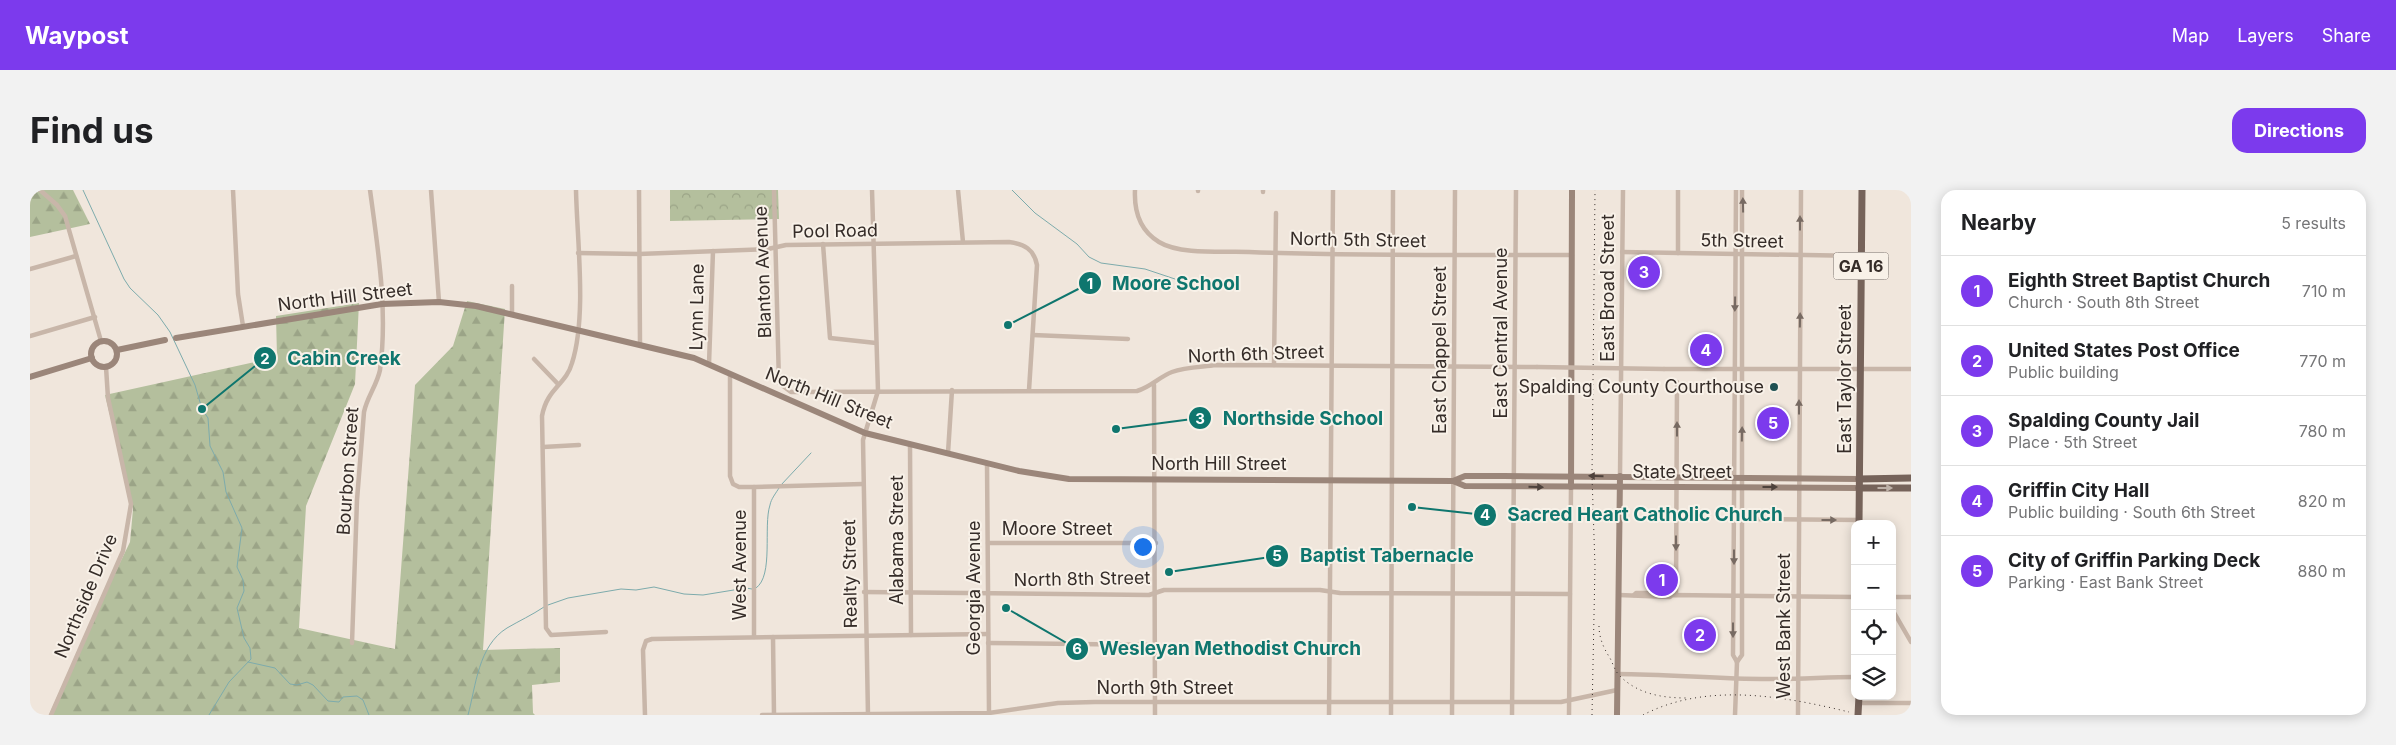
<!DOCTYPE html>
<html lang="en">
<head>
<meta charset="utf-8">
<style>
	:root { --surface:#fff; --page:#f2f2f2; --text:#202124; --muted:#757577; --line:#e0e0e0; --accent:#7c3aed }
	body { margin:0; font-family:Inter,sans-serif; background:var(--page); color:var(--text) }
	.controls { position:absolute; right:15px; bottom:15px; display:grid; overflow:hidden; border-radius:10px; box-shadow:0 2px 12px #0003 }
	.controls button { width:45px; height:45px; display:grid; place-items:center; padding:0; border:0; border-bottom:1px solid var(--line); background:var(--surface); color:var(--text); font:25px sans-serif }
	.you { position:absolute; left:1112px; top:356px; width:18px; height:18px; margin:-12px; border:4px solid #fff; border-radius:50%; background:#1a73e8; box-shadow:0 0 0 8px #1a73e833 }
	.badge { display:grid; place-items:center; width:32px; height:32px; border-radius:50%; background:var(--accent); color:#fff; font-size:16px; font-weight:700 }
	.pin { position:absolute; translate:-50% -50%; border:2px solid #fff; box-shadow:0 1px 5px #0006 }
	.list { margin:0; padding:0; list-style:none }
	h2 { display:flex; justify-content:space-between; align-items:center; height:65px; margin:0; padding:0 20px; font-size:21px }
	h2 small { font-size:16px; font-weight:400; color:var(--muted) }
	.list li { display:grid; grid-template-columns:32px 1fr auto; gap:15px; align-items:center; box-sizing:border-box; height:70px; padding:0 20px; border-top:1px solid var(--line) }
	.list b { display:block; font-size:19px; white-space:nowrap }
	.list p { margin:0; font-size:16px; white-space:nowrap; color:var(--muted) }
	.list em { font-size:16px; font-style:normal; color:var(--muted) }
	.icon { flex:none; width:28px; height:28px; fill:none; stroke:currentColor; stroke-width:2; stroke-linecap:round; stroke-linejoin:round }
	.map { position:relative; flex:none; width:1881px; height:525px; overflow:hidden; border-radius:15px }
	header { display:flex; align-items:center; gap:30px; box-sizing:border-box; height:70px; padding:0 25px; background:var(--accent); color:#fff }
	header strong { font-size:24px }
	nav { display:flex; gap:28px; margin-inline-start:auto; font-size:18px }
	.intro { display:flex; align-items:center; justify-content:space-between; box-sizing:border-box; height:120px; padding:0 30px }
	h1 { margin:0; font-size:35px }
	.button { padding:12px 22px; border-radius:15px; background:var(--accent); color:#fff; font-size:18px; font-weight:700 }
	main { display:flex; gap:30px; padding:0 30px }
	aside { flex:1; background:var(--surface); border-radius:15px; box-shadow:0 2px 12px #0003 }
	.map>svg:first-child { display:block }
	.forest { fill:url(#forest-firs) }
	.park { fill:url(#park-crowns) }
	.lines { fill:none; stroke-linecap:round; stroke-linejoin:round }
	.stream { stroke:#7dabac; stroke-width:1 }
	.street { stroke:#c8b6a9; stroke-width:4.5 }
	.secondary { stroke:#9b867a; stroke-width:6 }
	.primary { stroke:#76635a; stroke-width:7 }
	.rail { stroke:#352c28; stroke-width:1; stroke-dasharray:1 4; stroke-linecap:butt }
	.street-bridge { stroke:#c8b6a9; stroke-width:4.5 }
	.oneway { fill:#776a62 }
	.oneway2 { fill:#4e423c }
	.oneway3 { fill:#beb1a8 }
	.poi-dot { fill:#205254; stroke:#f8f1e8; stroke-width:2 }
	.labels { text-anchor:middle; stroke-width:4; stroke-linejoin:round; paint-order:stroke }
	.shield { fill:#f8f1e8; stroke:#706762; stroke-width:1 }
	.shield-label { font-size:16px; font-weight:bold; fill:#352c28 }
	.street-label { font-size:18px; fill:#352c28; stroke:#f8f1e8 }
	.poi-label { font-size:18px; fill:#352c28; stroke:#f8f1e8; text-anchor:end }
	.leader { fill:none; stroke:#0f766e; stroke-width:2 }
	.callout-dot { fill:#0f766e; stroke:#f8f1e8; stroke-width:2 }
	.mark-label { font-size:15px; text-anchor:middle; font-weight:bold; fill:#fff }
	.callout-label { font-size:19px; text-anchor:middle; font-weight:bold; fill:#0f766e; stroke:#f8f1e8; stroke-width:4; stroke-linejoin:round; paint-order:stroke }
</style>
</head>
<body>
<header>
<strong>Waypost</strong>
<nav><a>Map</a><a>Layers</a><a>Share</a></nav>
</header>
<div class="intro"><h1>Find us</h1><a class="button">Directions</a></div>
<main>
<div class="map">
<svg width="1881" height="525" viewBox="0 0 1881 525">
	<defs>
		<pattern id="forest-firs" width="22" height="20" patternUnits="userSpaceOnUse" patternTransform="scale(1.25)"><rect width="22" height="20" fill="#b4bf9d"/><path d="M5 1l3.5 6h-7zM16 11l3.5 6h-7z" fill="#9ba487"/></pattern>
		<pattern id="park-crowns" width="20" height="18" patternUnits="userSpaceOnUse" patternTransform="scale(1.25)"><rect width="20" height="18" fill="#b4bf9d"/><path d="M2 6a3 3 0 1 1 6 0M12 15a3 3 0 1 1 6 0" fill="none" stroke="#9ba487"/></pattern>
	</defs>
	<rect width="100%" height="100%" fill="#f0e6dc"/>
	<g class="forest">
		<path d="M0 0H43L60 34 0 47Z"/>
		<path d="M437 111 475 119 453 460 530 458V492L502 495 503 523 505 525H19L54 447 100 352 103 319 75 205 247 167 246 126 329 113 325 194 276 316 269 438 365 459 385 195 423 156Z"/>
	</g>
	<path class="park" d="M640 0H748L749 29 640 31Z"/>
	<g class="lines">
		<g class="stream">
			<path d="M53 0 94 89 100 98 128 125 140 142 165 195 172 219 178 228 180 256 193 282 196 302 212 338 207 377 213 390 214 401 207 418 214 448 220 458 221 469 199 492 179 525"/>
			<path d="M982 0 1005 23 1047 54 1059 67 1071 73 1115 79 1145 89 1154 96"/>
			<path d="M751 295 781 263"/>
			<path d="M726 398C744 386 733 336 740 315 741 309 746 303 749 298"/>
			<path d="M518 415 538 408 591 399 606 400 624 397 654 404 673 405 716 398 722 399"/>
			<path d="M218 472 245 478 260 494 267 495 277 492 283 495 298 511 309 512 313 507 327 506 333 510 339 525"/>
			<path d="M438 525C446 496 448 456 477 438 489 431 502 425 514 417"/>
		</g>
		<g class="street">
			<path d="M10 0 27 15 35 26 71 151"/>
			<path d="M203 0 208 104 213 136"/>
			<path d="M401 0 409 112"/>
			<path d="M546 0C547 51 557 126 542 173 536 195 517 198 512 226L516 438 521 445 576 442"/>
			<path d="M609 0 610 154"/>
			<path d="M744 0 749 193 761 202 1107 201C1121 197 1129 187 1142 182 1155 177 1172 177 1186 175L1507 177"/>
			<path d="M928 0 933 52"/>
			<path d="M1105 0C1104 21 1109 40 1129 52 1150 65 1194 61 1219 62 1326 66 1434 65 1542 65"/>
			<path d="M1168 1V0"/>
			<path d="M1233 2V0"/>
			<path d="M793 54 800 148 846 153"/>
			<path d="M1592 62 1831 66"/>
			<path d="M548 63 609 64 738 59 756 55 979 52C994 54 1004 59 1007 75L999 200"/>
			<path d="M1648 63V0"/>
			<path d="M0 79 46 66"/>
			<path d="M482 124V96"/>
			<path d="M1003 145 1098 149"/>
			<path d="M0 146 65 127"/>
			<path d="M504 169 528 194"/>
			<path d="M679 174 683 61"/>
			<path d="M1244 175 1246 23"/>
			<path d="M1634 179H1881"/>
			<path d="M700 184V286L703 294 709 297H724L833 294"/>
			<path d="M1124 195 1125 525"/>
			<path d="M880 254 881 445"/>
			<path d="M513 257 549 255"/>
			<path d="M918 263 922 200"/>
			<path d="M957 273 959 523"/>
			<path d="M1590 286 1593 0"/>
			<path d="M724 297V447"/>
			<path d="M1712 329 1829 330"/>
			<path d="M958 353H1126"/>
			<path d="M834 402 1119 405 1134 400H1290L1310 403 1540 404"/>
			<path d="M1589 405 1640 407 1642 405 1825 407"/>
			<path d="M1604 405 1606 403H1640L1642 405"/>
			<path d="M1646 405 1647 192"/>
			<path d="M1862 407H1881"/>
			<path d="M1862 419 1881 452"/>
			<path d="M743 447 744 525"/>
			<path d="M322 453 327 310 334 222C337 207 347 195 350 180 358 121 348 59 340 0"/>
			<path d="M958 453 1126 455"/>
			<path d="M1707 472 1712 465V0"/>
			<path d="M1587 484C1641 484 1695 490 1748 489 1774 489 1799 487 1825 487"/>
			<path d="M1829 513H1881"/>
			<path d="M21 525 93 361 101 314 78 208 76 177"/>
			<path d="M615 525 613 460 616 451 622 449 958 444"/>
			<path d="M732 525 959 523 1028 513 1065 512H1531L1587 500"/>
			<path d="M838 525 833 250 848 201 842 0"/>
			<path d="M1299 525 1303 0"/>
			<path d="M1361 525 1363 0"/>
			<path d="M1422 525 1425 0"/>
			<path d="M1482 525 1486 0"/>
			<path d="M1539 525 1541 297"/>
			<path d="M1705 525 1707 472 1703 465 1706 0"/>
			<path d="M1768 525 1771 0"/>
		</g>
		<g class="secondary">
			<path d="M146 148 352 114 409 112 446 116 664 168 835 243 989 281 1039 289 1423 291 1435 286H1474L1829 289"/>
			<circle cx="74" cy="164" r="13"/>
			<path d="M87 160 135 150"/>
			<path d="M0 187 62 168"/>
			<path d="M1423 291 1435 296 1829 298"/>
			<path d="M1541 297 1542 0"/>
			<path d="M1587 525 1590 286"/>
		</g>
		<g class="primary">
			<path d="M1829 289 1881 288"/>
			<path d="M1829 298H1881"/>
			<path d="M1829 334 1832 0"/>
			<path d="M1828 525 1829 506"/>
		</g>
		<g class="rail">
			<path d="M1569 436C1569 448 1574 459 1580 468 1583 474 1585 481 1589 485 1607 504 1632 508 1657 508"/>
			<path d="M1562 525 1565 376 1562 286 1565 0"/>
			<path d="M1613 525C1676 492 1753 506 1819 522"/>
		</g>
		<path class="street-bridge" d="M1507 177 1634 179"/>
	</g>
	<defs><path id="oneway-solid" d="M-6-.8H1V-3.2L6.5 0L1 3.2V.8H-6Z" transform="scale(1.25)"/></defs>
	<g class="oneway">
		<use href="#oneway-solid" transform="translate(1713 15) rotate(-91)"/>
		<use href="#oneway-solid" transform="translate(1770 33) rotate(-90)"/>
		<use href="#oneway-solid" transform="translate(1705 114) rotate(91)"/>
		<use href="#oneway-solid" transform="translate(1770 130) rotate(-89)"/>
		<use href="#oneway-solid" transform="translate(1769 217) rotate(-90)"/>
		<use href="#oneway-solid" transform="translate(1647 239) rotate(-90)"/>
		<use href="#oneway-solid" transform="translate(1712 244) rotate(-89)"/>
		<use href="#oneway-solid" transform="translate(1799 330)"/>
		<use href="#oneway-solid" transform="translate(1646 353) rotate(90)"/>
		<use href="#oneway-solid" transform="translate(1704 367) rotate(90)"/>
		<use href="#oneway-solid" transform="translate(1703 440) rotate(90)"/>
	</g>
	<g class="oneway2">
		<use href="#oneway-solid" transform="translate(1566 286) rotate(-179)"/>
		<use href="#oneway-solid" transform="translate(1506 297) rotate(1)"/>
		<use href="#oneway-solid" transform="translate(1740 297)"/>
	</g>
	<use class="oneway3" href="#oneway-solid" transform="translate(1855 298)"/>
	<circle class="poi-dot" cx="1744" cy="197" r="5"/>
	<g class="labels">
		<rect class="shield" x="1803.5" y="62.5" width="55" height="27" rx="4"/>
		<g class="shield-label">
			<text x="1831" y="82">GA 16</text>
		</g>
		<g class="street-label">
			<text transform="translate(805 41) rotate(-1)" y="6">Pool Road</text>
			<text transform="translate(1328 50) rotate(1)" y="6">North 5th Street</text>
			<text transform="translate(1712 51) rotate(1)" y="6">5th Street</text>
			<text transform="translate(733 82) rotate(-92)" y="6">Blanton Avenue</text>
			<text transform="translate(1578 98) rotate(-90)" y="6">East Broad Street</text>
			<text transform="translate(315 107) rotate(-7)" y="6">North Hill Street</text>
			<text transform="translate(667 117) rotate(-89)" y="6">Lynn Lane</text>
			<text transform="translate(1471 143) rotate(-90)" y="6">East Central Avenue</text>
			<text transform="translate(1410 160) rotate(-90)" y="6">East Chappel Street</text>
			<text transform="translate(1226 164) rotate(-2)" y="6">North 6th Street</text>
			<text transform="translate(1815 189) rotate(-90)" y="6">East Taylor Street</text>
			<text transform="translate(799 208) rotate(22)" y="6">North Hill Street</text>
			<text x="1189" y="280">North Hill Street</text>
			<text transform="translate(318 281) rotate(-86)" y="6">Bourbon Street</text>
			<text x="1652" y="288">State Street</text>
			<text x="1027" y="345">Moore Street</text>
			<text transform="translate(867 350) rotate(-90)" y="6">Alabama Street</text>
			<text transform="translate(710 375) rotate(-90)" y="6">West Avenue</text>
			<text transform="translate(820 384) rotate(-91)" y="6">Realty Street</text>
			<text transform="translate(1052 389) rotate(-1)" y="6">North 8th Street</text>
			<text transform="translate(944 398) rotate(-90)" y="6">Georgia Avenue</text>
			<text transform="translate(56 406) rotate(-67)" y="6">Northside Drive</text>
			<text transform="translate(1754 436) rotate(-90)" y="6">West Bank Street</text>
			<text x="1135" y="504">North 9th Street</text>
		</g>
		<g class="poi-label">
			<text x="1734" y="203">Spalding County Courthouse</text>
		</g>
	</g>
	<path class="leader" d="M978 135L1060 93M172 219L235 168M1086 239L1170 228M1382 317L1455 325M1139 382L1247 366M976 418L1047 459"/>
	<g class="callout-dot">
		<circle cx="978" cy="135" r="5"/>
		<circle cx="172" cy="219" r="5"/>
		<circle cx="1086" cy="239" r="5"/>
		<circle cx="1382" cy="317" r="5"/>
		<circle cx="1139" cy="382" r="5"/>
		<circle cx="976" cy="418" r="5"/>
		<circle cx="1060" cy="93" r="12"/>
		<circle cx="235" cy="168" r="12"/>
		<circle cx="1170" cy="228" r="12"/>
		<circle cx="1455" cy="325" r="12"/>
		<circle cx="1247" cy="366" r="12"/>
		<circle cx="1047" cy="459" r="12"/>
	</g>
	<g class="mark-label">
		<text x="1060" y="99">1</text>
		<text x="235" y="174">2</text>
		<text x="1170" y="234">3</text>
		<text x="1455" y="330">4</text>
		<text x="1247" y="371">5</text>
		<text x="1047" y="464">6</text>
	</g>
	<g class="callout-label">
		<text x="1146" y="100">Moore School</text>
		<text x="314" y="175">Cabin Creek</text>
		<text x="1273" y="235">Northside School</text>
		<text x="1615" y="331">Sacred Heart Catholic Church</text>
		<text x="1357" y="372">Baptist Tabernacle</text>
		<text x="1200" y="465">Wesleyan Methodist Church</text>
	</g>
</svg>
<div class="controls">
<button>+</button>
<button>−</button>
<button><svg class="icon" aria-label="locate" viewBox="0 0 24 24"><circle cx="12" cy="12" r="6"/><path d="M12 2v4M12 18v4M2 12h4M18 12h4"/></svg></button>
<button><svg class="icon" aria-label="layers" viewBox="0 0 24 24"><path d="M12 4l9 5-9 5-9-5zM3 14l9 5 9-5"/></svg></button>
</div>
<div class="you"></div>
<div class="pin badge" style="left:1632px;top:390px">1</div>
<div class="pin badge" style="left:1670px;top:445px">2</div>
<div class="pin badge" style="left:1614px;top:82px">3</div>
<div class="pin badge" style="left:1676px;top:160px">4</div>
<div class="pin badge" style="left:1743px;top:233px">5</div>
</div>
<aside>
<h2>Nearby<small>5 results</small></h2>
<ul class="list">
<li><span class="badge">1</span><div><b>Eighth Street Baptist Church</b><p>Church · South 8th Street</p></div><em>710 m</em></li>
<li><span class="badge">2</span><div><b>United States Post Office</b><p>Public building</p></div><em>770 m</em></li>
<li><span class="badge">3</span><div><b>Spalding County Jail</b><p>Place · 5th Street</p></div><em>780 m</em></li>
<li><span class="badge">4</span><div><b>Griffin City Hall</b><p>Public building · South 6th Street</p></div><em>820 m</em></li>
<li><span class="badge">5</span><div><b>City of Griffin Parking Deck</b><p>Parking · East Bank Street</p></div><em>880 m</em></li>
</ul>
</aside>
</main>
</body>
</html>
